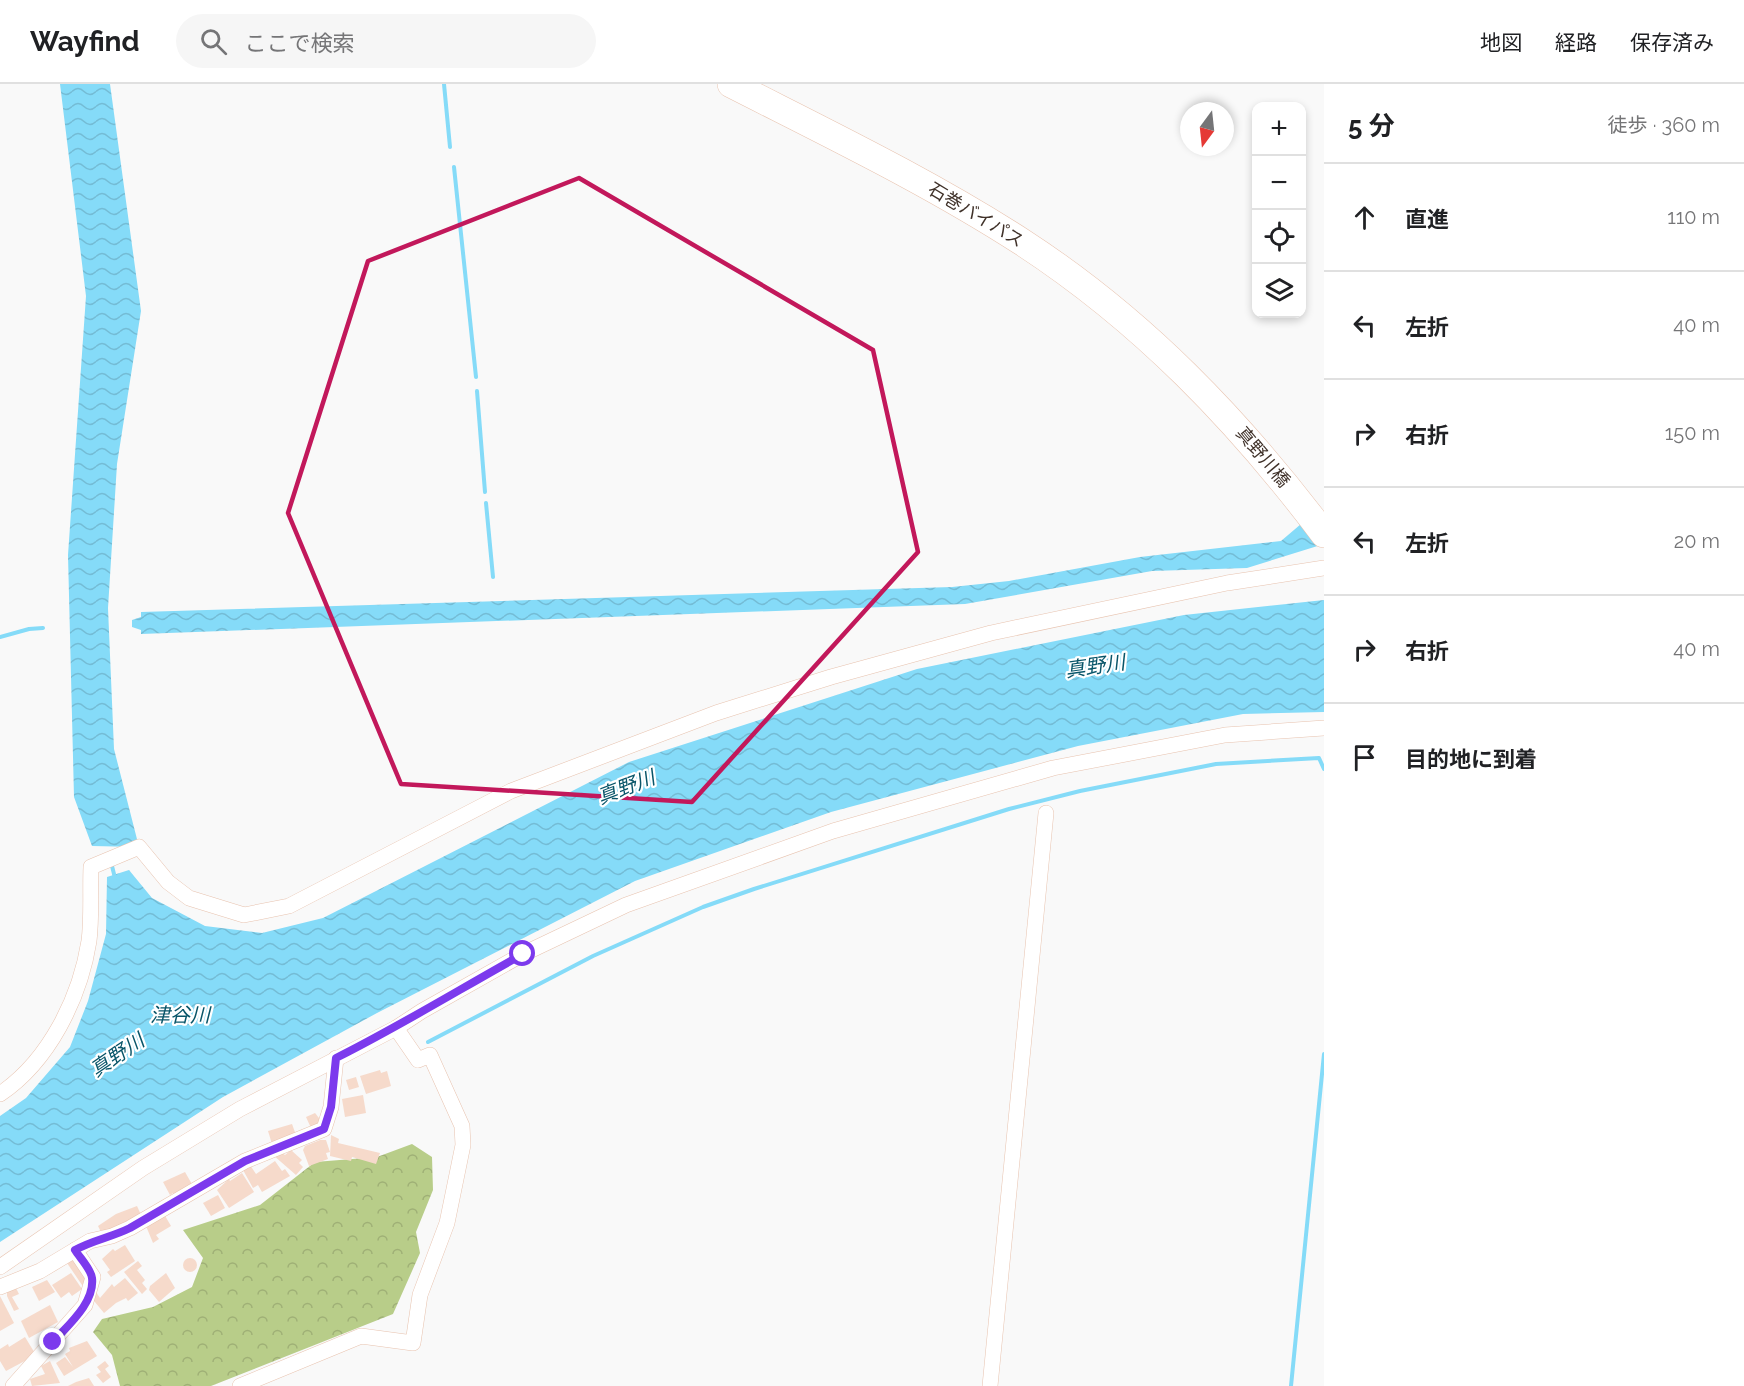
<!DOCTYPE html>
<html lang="ja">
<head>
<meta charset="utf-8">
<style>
	:root { --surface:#fff; --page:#f6f6f6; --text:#202124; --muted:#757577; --line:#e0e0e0 }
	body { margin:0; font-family:Raleway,"Noto Sans JP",sans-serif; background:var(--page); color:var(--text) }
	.controls { position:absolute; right:18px; top:18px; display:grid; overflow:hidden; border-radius:12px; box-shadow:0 3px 9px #0003 }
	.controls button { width:54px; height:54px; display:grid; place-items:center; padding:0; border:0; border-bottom:2px solid var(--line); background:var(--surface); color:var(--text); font:30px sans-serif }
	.compass { position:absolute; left:1180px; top:18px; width:54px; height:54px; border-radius:50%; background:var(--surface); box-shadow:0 3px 9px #0003; rotate:195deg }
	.stop { position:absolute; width:18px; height:18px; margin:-14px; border:4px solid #7c3aed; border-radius:50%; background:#fff }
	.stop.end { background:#7c3aed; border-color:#fff; box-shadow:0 2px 6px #0008 }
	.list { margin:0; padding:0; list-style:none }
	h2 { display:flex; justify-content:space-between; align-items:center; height:78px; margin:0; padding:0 24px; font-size:26px }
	h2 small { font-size:20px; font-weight:400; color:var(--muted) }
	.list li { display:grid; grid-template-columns:39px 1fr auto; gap:18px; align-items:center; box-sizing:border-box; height:108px; padding:0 24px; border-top:2px solid var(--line) }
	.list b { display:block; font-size:22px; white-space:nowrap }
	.list em { font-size:20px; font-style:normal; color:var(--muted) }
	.icon { flex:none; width:33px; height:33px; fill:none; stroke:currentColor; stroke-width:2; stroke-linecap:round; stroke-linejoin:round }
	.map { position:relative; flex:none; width:1324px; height:1302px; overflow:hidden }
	header { display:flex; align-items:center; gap:36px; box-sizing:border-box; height:84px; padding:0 30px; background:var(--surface); border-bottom:2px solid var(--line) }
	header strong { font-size:28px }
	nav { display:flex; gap:33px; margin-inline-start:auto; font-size:21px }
	.search { width:420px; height:54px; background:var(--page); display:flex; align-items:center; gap:15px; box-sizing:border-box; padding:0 21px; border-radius:33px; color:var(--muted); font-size:22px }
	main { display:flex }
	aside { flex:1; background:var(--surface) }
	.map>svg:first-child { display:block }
	.forest { fill:url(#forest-crowns) }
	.water { fill:url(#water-waves) }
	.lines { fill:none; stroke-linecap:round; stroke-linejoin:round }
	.stream { stroke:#85dbf8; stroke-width:4 }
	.building { fill:#f6dacb }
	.street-casing { stroke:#e8c3af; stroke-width:16 }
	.highway-casing { stroke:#e8c3af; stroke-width:28 }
	.street { stroke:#fff; stroke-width:15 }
	.highway { stroke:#fff; stroke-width:27 }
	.route { stroke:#7c3aed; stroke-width:8 }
	.marked { fill:none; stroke:#c2185b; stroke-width:4.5; stroke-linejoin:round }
	.labels { text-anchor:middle; stroke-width:4.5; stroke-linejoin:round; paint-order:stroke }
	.street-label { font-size:18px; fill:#40322a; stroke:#fff }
	.water-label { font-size:20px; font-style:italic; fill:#085569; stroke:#fff }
</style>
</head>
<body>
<header>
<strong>Wayfind</strong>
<div class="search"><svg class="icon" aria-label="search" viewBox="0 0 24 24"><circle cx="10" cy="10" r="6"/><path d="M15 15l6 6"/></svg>ここで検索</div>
<nav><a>地図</a><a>経路</a><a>保存済み</a></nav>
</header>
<main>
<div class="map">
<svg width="1324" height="1302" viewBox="0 0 1324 1302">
	<defs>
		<pattern id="forest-crowns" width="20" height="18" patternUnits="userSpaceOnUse" patternTransform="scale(1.5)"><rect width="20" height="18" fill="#b8cd89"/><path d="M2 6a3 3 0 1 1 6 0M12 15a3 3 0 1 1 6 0" fill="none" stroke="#9fb076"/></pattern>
		<pattern id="water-waves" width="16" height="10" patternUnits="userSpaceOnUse" patternTransform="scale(1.5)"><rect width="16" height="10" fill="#85dbf8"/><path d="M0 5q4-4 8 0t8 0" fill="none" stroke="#74bcd5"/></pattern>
	</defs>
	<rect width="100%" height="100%" fill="#f9f9f9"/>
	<path class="forest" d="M412 1060 432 1073 433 1106 416 1148 420 1169 393 1230 211 1302H120L112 1271 93 1248 102 1235 153 1223 192 1203 203 1174 183 1146 260 1121 315 1078 377 1073Z"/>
	<g class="water">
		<path d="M60 0H110L141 227 117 380 108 524 114 665 139 763 92 762 74 713 68 471 86 212Z"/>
		<path d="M1301 440 1324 460 1247 484 1152 487 965 520 141 550V546L132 543V536L141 533V528L952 503 1009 497 1140 473 1281 457Z"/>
		<path d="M1324 516V628L1243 630 1078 662 831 728 635 797 377 929 223 1013 0 1158V1032L26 1014 70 963 88 917 106 850 107 793 129 786 152 814 205 842 262 849 323 834 629 678 917 585 1184 531Z"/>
	</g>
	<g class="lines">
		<g class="stream">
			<path d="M444 0 450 63"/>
			<path d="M454 83 476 293"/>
			<path d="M477 307 485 408"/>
			<path d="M486 419 493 493"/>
			<path d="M0 553 29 545 43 544"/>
			<path d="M111 778 115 794"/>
			<path d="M428 958 593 872 703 823 754 805 1009 725 1080 707 1216 680 1319 674 1324 685"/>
			<path d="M1291 1302 1324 970"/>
		</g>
	</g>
	<g class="building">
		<path d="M380 986 381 989 387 987 391 1002 366 1010 360 992Z"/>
		<path d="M356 993 359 1003 349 1006 346 996Z"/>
		<path d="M363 1011 366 1029 345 1033 342 1015Z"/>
		<path d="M315 1029 323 1039 311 1044 306 1033Z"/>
		<path d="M292 1040 296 1051 272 1060 268 1047Z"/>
		<path d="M331 1051 339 1055 338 1059 380 1069 376 1080 352 1073 351 1077 330 1072Z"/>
		<path d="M320 1056H326L330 1068 326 1069 328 1075 309 1082 303 1066 305 1062Z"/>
		<path d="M291 1066 302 1076 299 1079 303 1083 296 1091 273 1071 281 1068 285 1071Z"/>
		<path d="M275 1077 282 1087 285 1085 290 1092 262 1108 258 1101 253 1104 243 1086 250 1081 256 1090Z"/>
		<path d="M185 1088 193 1102 175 1112 173 1109 170 1111 163 1098Z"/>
		<path d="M242 1089 254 1108 229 1124 217 1106 229 1095 230 1097Z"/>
		<path d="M218 1111 225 1124 211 1132 203 1119Z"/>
		<path d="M137 1122 142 1133 102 1150 98 1142 116 1130Z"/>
		<path d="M164 1130 171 1142 156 1151 159 1155 153 1159 146 1142Z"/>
		<path d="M125 1161 135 1177 111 1193 107 1188 110 1186 102 1175 113 1165 115 1167Z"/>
		<path d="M76 1173 89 1197 82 1201 67 1179Z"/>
		<circle cx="190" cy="1181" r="7"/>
		<path d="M138 1177 142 1182 137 1186 145 1196 142 1199 147 1205 142 1210 124 1188Z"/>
		<path d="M71 1189 82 1205 72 1212 69 1208 61 1214 52 1201Z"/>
		<path d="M166 1189 175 1204 159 1218 149 1206 150 1202Z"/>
		<path d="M125 1194 138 1209 128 1217 126 1214 116 1219 104 1229 90 1212 96 1208 100 1214 112 1200 114 1203Z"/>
		<path d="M47 1196 55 1208 39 1217 32 1203Z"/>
		<path d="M16 1204 19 1210 12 1213 19 1225 14 1227 7 1212V1207Z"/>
		<path d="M0 1212 14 1239 0 1247Z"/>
		<path d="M50 1221 58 1238 29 1254 21 1237Z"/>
		<path d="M25 1253 36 1271 6 1287 0 1277V1265L8 1260 9 1263Z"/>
		<path d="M87 1257 97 1272 64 1292 56 1279 65 1273 73 1283 65 1270 70 1267 69 1264Z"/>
		<path d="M50 1277 60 1299 32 1302 30 1295 45 1290 41 1282Z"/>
		<path d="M105 1277 109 1282 105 1285 111 1293 103 1299 96 1291 101 1288 97 1283Z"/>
		<path d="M89 1294 94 1302H68L76 1298Z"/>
	</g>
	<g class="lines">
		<defs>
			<g id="street">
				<path d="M0 1010C49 977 80 914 89 857 92 833 90 807 91 783L139 763 168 798 189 814 244 831 289 822 511 707 716 629 831 593 991 549 1227 499 1324 484"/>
				<path d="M0 1183 143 1084 240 1025 396 944 422 927 523 870 626 821 833 747 1053 684 1225 651 1324 644"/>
				<path d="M0 1203 40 1187 90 1157 112 1152 130 1144 245 1077 324 1045 331 1023 336 974"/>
				<path d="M13 1302 85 1221 93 1193 75 1166"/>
				<path d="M240 1302 361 1252 413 1259 420 1211 447 1139 463 1061 462 1042 430 971 418 976 396 944"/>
				<path d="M990 1302 1046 729"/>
			</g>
			<path id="highway" d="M731 0C829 50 929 98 1022 158 1142 236 1238 336 1324 450"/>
		</defs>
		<use href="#street" class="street-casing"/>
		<use href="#highway" class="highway-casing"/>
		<use href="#street" class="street"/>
		<use href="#highway" class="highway"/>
	</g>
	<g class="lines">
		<path class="route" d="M53 1258C67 1242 95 1219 92 1194 91 1185 80 1174 75 1166 93 1156 112 1153 130 1144L245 1077 324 1045 331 1023 336 974C400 942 460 905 523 870"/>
	</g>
	<path class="marked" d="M579 94 873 266 918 468 692 718 401 700 288 429 368 177Z"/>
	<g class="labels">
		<g class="street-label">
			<text transform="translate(976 131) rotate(31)" y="6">石巻バイパス</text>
			<text transform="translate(1263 373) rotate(50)" y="6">真野川橋</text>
		</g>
		<g class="water-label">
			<text transform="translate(1095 582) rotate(-8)" y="7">真野川</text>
			<text transform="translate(626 703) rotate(-21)" y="7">真野川</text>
			<text x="180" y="938">津谷川</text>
			<text transform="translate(117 971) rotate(-34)" y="7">真野川</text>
		</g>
	</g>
</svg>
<div class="controls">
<button>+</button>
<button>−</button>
<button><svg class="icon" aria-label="locate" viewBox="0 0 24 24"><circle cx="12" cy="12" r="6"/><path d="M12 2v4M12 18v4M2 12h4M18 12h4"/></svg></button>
<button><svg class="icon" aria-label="layers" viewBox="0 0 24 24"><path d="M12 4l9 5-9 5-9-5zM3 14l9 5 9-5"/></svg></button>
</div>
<svg class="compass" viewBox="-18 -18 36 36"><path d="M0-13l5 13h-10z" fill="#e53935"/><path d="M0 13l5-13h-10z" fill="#757577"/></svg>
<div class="stop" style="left:523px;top:870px"></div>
<div class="stop end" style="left:53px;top:1258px"></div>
</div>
<aside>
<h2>5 分<small>徒歩 · 360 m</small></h2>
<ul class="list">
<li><svg class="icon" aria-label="ahead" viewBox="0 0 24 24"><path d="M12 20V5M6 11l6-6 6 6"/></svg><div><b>直進</b></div><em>110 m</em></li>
<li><svg class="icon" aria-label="left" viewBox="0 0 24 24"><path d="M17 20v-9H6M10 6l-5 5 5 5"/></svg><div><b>左折</b></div><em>40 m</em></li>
<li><svg class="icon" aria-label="right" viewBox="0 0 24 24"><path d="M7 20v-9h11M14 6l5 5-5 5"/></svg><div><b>右折</b></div><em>150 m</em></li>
<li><svg class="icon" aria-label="left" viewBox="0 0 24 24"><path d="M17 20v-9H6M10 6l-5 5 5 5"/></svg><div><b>左折</b></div><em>20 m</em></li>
<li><svg class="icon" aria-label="right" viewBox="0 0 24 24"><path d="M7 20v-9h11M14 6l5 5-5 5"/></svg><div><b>右折</b></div><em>40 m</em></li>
<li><svg class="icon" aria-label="arrive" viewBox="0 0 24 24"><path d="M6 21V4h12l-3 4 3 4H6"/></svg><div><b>目的地に到着</b></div></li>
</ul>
</aside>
</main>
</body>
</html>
